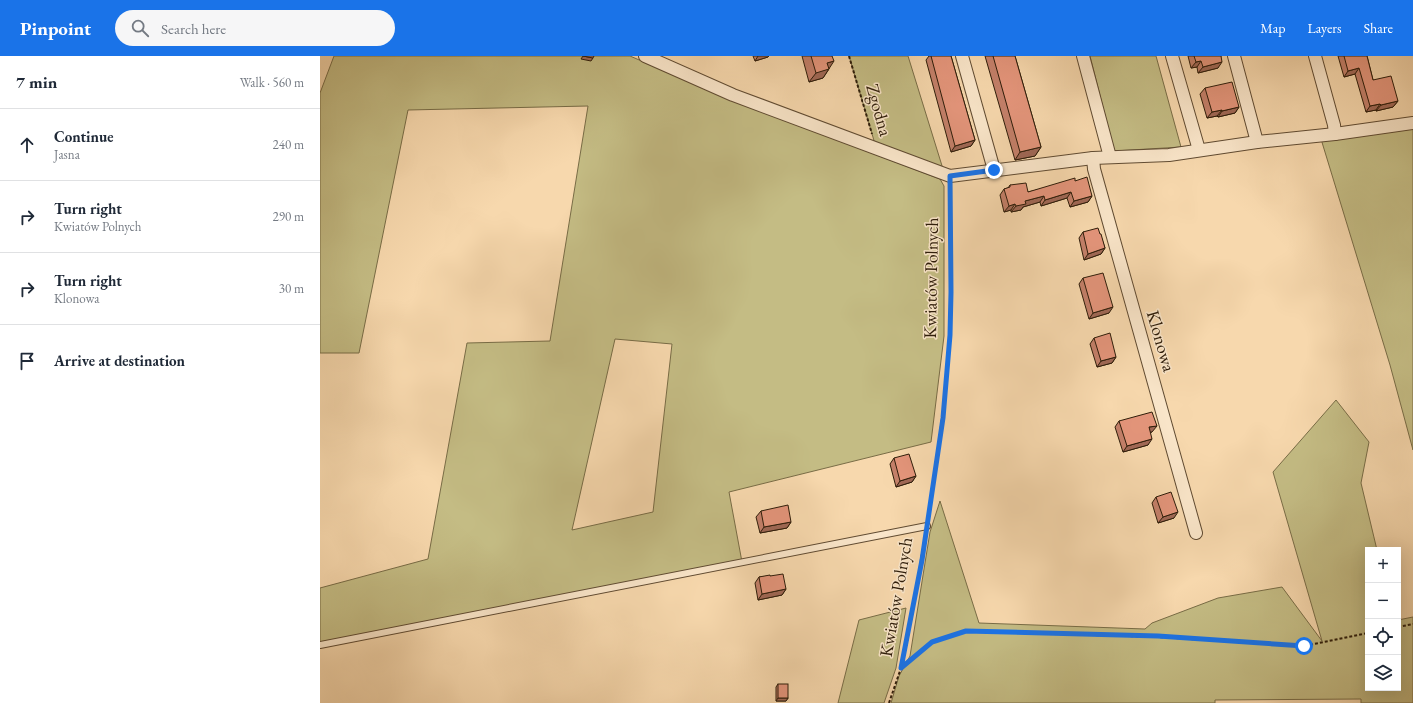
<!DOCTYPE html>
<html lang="en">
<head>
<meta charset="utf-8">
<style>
	:root { --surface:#fff; --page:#f6f6f7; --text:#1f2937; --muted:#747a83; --line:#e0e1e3; --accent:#1a73e8 }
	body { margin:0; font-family:"EB Garamond",serif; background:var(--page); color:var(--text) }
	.controls { position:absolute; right:12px; bottom:12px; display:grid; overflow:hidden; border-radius:0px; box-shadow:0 4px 16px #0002 }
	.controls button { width:36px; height:36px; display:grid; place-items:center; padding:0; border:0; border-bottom:1px solid var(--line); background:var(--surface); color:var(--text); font:20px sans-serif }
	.stop { position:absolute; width:12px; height:12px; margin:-9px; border:3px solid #1a73e8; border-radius:50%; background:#fff }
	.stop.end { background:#1a73e8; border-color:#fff; box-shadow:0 1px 4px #0008 }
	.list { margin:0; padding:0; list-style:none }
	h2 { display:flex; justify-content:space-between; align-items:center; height:52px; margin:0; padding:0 16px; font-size:17px }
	h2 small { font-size:13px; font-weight:400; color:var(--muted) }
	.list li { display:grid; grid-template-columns:26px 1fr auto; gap:12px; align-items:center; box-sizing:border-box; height:72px; padding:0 16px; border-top:1px solid var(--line) }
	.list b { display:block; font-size:15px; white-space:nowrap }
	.list p { margin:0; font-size:13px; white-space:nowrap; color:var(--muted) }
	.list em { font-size:13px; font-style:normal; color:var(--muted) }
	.icon { flex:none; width:22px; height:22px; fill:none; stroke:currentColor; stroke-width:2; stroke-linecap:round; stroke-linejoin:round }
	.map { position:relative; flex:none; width:1093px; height:647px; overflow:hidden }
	header { display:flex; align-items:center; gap:24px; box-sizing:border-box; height:56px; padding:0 20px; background:var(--accent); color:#fff }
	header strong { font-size:19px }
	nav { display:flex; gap:22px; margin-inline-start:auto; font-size:14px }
	.search { width:280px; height:36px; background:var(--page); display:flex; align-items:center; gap:10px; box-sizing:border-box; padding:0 14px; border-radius:22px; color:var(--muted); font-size:15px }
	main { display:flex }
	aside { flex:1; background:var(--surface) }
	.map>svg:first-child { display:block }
	.green { fill:#c4bc84; stroke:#786c46; fill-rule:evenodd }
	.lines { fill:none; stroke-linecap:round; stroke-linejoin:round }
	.service-casing { stroke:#604b32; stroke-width:8 }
	.minor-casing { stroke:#604b32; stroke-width:14 }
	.path { stroke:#2d1c09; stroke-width:2; stroke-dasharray:3 2; stroke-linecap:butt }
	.service { stroke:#fae6ca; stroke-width:6 }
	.minor { stroke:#fae6ca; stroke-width:12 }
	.wall { fill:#c4806a; stroke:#2d1c09 }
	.shaded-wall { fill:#a06856; stroke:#2d1c09 }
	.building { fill:#e4957b; stroke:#2d1c09 }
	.route { stroke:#1a73e8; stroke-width:5 }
	.labels { text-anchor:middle; stroke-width:3; stroke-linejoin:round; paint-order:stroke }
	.street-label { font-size:18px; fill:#2d1c09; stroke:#fae6ca }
</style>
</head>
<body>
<header>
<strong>Pinpoint</strong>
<div class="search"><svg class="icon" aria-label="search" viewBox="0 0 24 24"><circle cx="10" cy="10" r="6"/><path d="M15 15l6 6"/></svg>Search here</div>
<nav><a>Map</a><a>Layers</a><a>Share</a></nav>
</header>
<main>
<aside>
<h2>7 min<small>Walk · 560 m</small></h2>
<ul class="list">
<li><svg class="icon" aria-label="ahead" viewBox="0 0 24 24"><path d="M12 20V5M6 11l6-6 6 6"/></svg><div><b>Continue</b><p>Jasna</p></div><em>240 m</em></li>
<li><svg class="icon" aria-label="right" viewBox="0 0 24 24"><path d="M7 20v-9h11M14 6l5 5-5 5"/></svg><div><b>Turn right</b><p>Kwiatów Polnych</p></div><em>290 m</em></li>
<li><svg class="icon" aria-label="right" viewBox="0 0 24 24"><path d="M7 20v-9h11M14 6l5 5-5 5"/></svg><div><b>Turn right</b><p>Klonowa</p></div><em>30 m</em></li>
<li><svg class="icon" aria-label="arrive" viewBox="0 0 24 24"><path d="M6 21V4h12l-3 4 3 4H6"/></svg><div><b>Arrive at destination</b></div></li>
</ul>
</aside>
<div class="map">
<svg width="1093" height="647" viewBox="0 0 1093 647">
	<rect width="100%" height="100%" fill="#f7d8ad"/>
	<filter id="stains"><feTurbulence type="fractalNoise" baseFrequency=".005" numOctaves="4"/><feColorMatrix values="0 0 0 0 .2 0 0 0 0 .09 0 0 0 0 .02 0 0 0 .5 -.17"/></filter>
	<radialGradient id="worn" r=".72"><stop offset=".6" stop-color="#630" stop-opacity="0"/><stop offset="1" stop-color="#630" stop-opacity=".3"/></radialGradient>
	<g class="green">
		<path d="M14 0H310L412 44 620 123 624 130V280L611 386 409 436 422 506 0 589V532L108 503 147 287 230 285 268 50 88 54 39 297H0V37ZM295 283 352 288 333 456 252 474Z"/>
		<path d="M529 0H588L623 113 555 88Z"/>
		<path d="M770 0H836L861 91 794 95Z"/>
		<path d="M1093 73V394L1070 309 1001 83Z"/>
		<path d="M1016 344 1049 386 1041 427 1057 494H1048V632H1078V564L1093 561V647H1041V643L895 644V647H571L579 620 590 600 610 476 620 445 659 567 825 573 832 567 898 542 962 531 1002 585 953 416Z"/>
		<path d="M586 552 576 612 564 647H518L539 564Z"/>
	</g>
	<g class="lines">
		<defs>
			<path id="service" d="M0 589 607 470"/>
			<g id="minor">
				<path d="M325 0 413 39 630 120 773 102 849 99 937 86 1015 78 1093 67"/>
				<path d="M642 0 674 114"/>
				<path d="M763 0 790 101"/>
				<path d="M852 0 879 94"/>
				<path d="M914 0 937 86"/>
				<path d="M995 0 1014 69 1015 78"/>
				<path d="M773 102 774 113 876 477"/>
			</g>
		</defs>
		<use href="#service" class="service-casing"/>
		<use href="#minor" class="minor-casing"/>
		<g class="path">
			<path d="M529 0 552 78"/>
			<path d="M608 461C617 401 626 341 630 280 633 231 630 181 630 131"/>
			<path d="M1078 571 1093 568"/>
			<path d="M582 612 612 586 646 575 838 581 984 590 1048 577"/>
			<path d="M569 647 581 612 586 592 605 480"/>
		</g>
		<use href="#service" class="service"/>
		<use href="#minor" class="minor"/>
	</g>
	<g class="wall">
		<path d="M433 0H449L448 1 435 5Z"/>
		<path d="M482 0H512L509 12V13L503 22 489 26Z"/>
		<path d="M609 0H631L655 84 651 90 631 96 606 4Z"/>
		<path d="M665 0H695L721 91 715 100 695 104Z"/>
		<path d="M868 0H901L898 12 878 17 877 11 871 12Z"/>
		<path d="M1018 0H1047L1053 24 1078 45 1073 51 1056 55V54L1046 56 1035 18 1024 21Z"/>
		<path d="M885 32 919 51 915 57 898 61 897 60 887 62 880 38Z"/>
		<path d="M755 125 772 140 768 146 750 151 747 142 721 150 720 146 703 151 701 154 691 156V154L684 156 680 139 684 133 688 132 690 129 708 136Z"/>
		<path d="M763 176 780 178 785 192 781 198 764 204 759 182Z"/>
		<path d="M763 222 789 257 769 263 759 228Z"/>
		<path d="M774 282 796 301 792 307 777 311 770 288Z"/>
		<path d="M799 365 832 376H830L828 389 803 396 795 371Z"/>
		<path d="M574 402 596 420 592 426 576 431 570 408Z"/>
		<path d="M836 441 854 462 838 467 832 447Z"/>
		<path d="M441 455 471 466 467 472 440 477 436 461Z"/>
		<path d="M450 520 466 533 462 539 438 544 435 527 439 521Z"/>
		<path d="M458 628 468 642 466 645H456V631Z"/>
	</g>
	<g class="shaded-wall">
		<path d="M263 0 273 2 271 5 261 3Z"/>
		<path d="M438 0H449L448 1 435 5Z"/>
		<path d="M514 5 503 22 489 26 496 17 507 7Z"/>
		<path d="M881 5 877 11 871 12 876 6Z"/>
		<path d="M902 6 898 12 878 17 883 11Z"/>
		<path d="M1039 12 1035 18 1024 21 1028 15Z"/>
		<path d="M1078 45 1073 51 1056 55 1061 49Z"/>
		<path d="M1060 48 1056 54 1046 56 1050 50Z"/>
		<path d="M919 51 915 57 898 61 902 55Z"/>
		<path d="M902 54 897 60 887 62 892 56Z"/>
		<path d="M655 84 651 90 631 96 635 90Z"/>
		<path d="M721 91 715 100 695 104 700 96Z"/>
		<path d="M751 136 747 142 721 150 725 144Z"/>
		<path d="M724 140 720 146 703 151 701 154 691 156 696 150 705 145Z"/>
		<path d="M772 140 768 146 750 151 754 145Z"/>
		<path d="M695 148 691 154 684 156 689 150Z"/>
		<path d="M785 192 781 198 764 204 768 198Z"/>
		<path d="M793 251 789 257 769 263 773 257Z"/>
		<path d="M796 301 792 307 777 311 781 305Z"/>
		<path d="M837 370 832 376 825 377 829 371Z"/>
		<path d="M832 383 828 389 803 396 807 390Z"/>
		<path d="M596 420 592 426 576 431 580 425Z"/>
		<path d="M858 456 854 462 838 467 843 461Z"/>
		<path d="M471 466 467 472 440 477 444 471Z"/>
		<path d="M466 533 462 539 438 544 442 538Z"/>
		<path d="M458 642H468L466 645H456Z"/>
	</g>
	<g class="building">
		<path d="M263 0H274L273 2Z"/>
		<path d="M491 0H512L514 5 507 7 509 13 496 17Z"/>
		<path d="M611 0H631L655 84 635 90Z"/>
		<path d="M673 0H695L721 91 700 96Z"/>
		<path d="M874 0H901L902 6 883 11 881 5 876 6Z"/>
		<path d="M1024 0H1047L1053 24 1071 20 1078 45 1061 49 1060 48 1050 50 1039 12 1028 15Z"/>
		<path d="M912 26 919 51 902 55V54L892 56 885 32Z"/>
		<path d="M767 121 772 140 754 145 751 136 725 144 724 140 705 145 706 148 696 150 695 148 689 150 684 133 690 131V129L706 127 708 136 755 122V125Z"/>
		<path d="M778 172 780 178H781L785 192 768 198 763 176Z"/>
		<path d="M783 217 793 251 773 257 763 222Z"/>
		<path d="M790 277 796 301 781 305 774 282Z"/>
		<path d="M832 356 837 370 829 371 832 383 807 390 799 365Z"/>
		<path d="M589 398 596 420 580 425 574 402Z"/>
		<path d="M851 436 858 456 843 461 836 441Z"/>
		<path d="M468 449 471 466 444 471 441 455Z"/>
		<path d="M463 518 466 533 442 538 439 521 450 519V520Z"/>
		<rect x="458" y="628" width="10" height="14"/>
	</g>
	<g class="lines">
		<path class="route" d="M674 114 630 120 631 236 630 279 623 362 602 504 581 612 612 586 646 575 838 580 984 590"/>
	</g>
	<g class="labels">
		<g class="street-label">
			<text transform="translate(559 54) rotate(74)" y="6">Zgodna</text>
			<text transform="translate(611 222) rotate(-89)" y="6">Kwiatów Polnych</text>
			<text transform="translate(841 285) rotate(74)" y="6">Klonowa</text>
			<text transform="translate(576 541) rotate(-80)" y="6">Kwiatów Polnych</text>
		</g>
	</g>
	<rect width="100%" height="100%" filter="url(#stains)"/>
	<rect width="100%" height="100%" fill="url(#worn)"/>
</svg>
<div class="controls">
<button>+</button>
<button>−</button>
<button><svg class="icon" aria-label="locate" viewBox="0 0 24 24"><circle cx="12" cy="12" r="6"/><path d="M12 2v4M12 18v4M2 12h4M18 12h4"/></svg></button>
<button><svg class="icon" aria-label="layers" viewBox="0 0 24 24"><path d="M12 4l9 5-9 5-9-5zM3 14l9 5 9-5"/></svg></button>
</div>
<div class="stop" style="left:984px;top:590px"></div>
<div class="stop end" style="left:674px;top:114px"></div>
</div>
</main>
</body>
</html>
